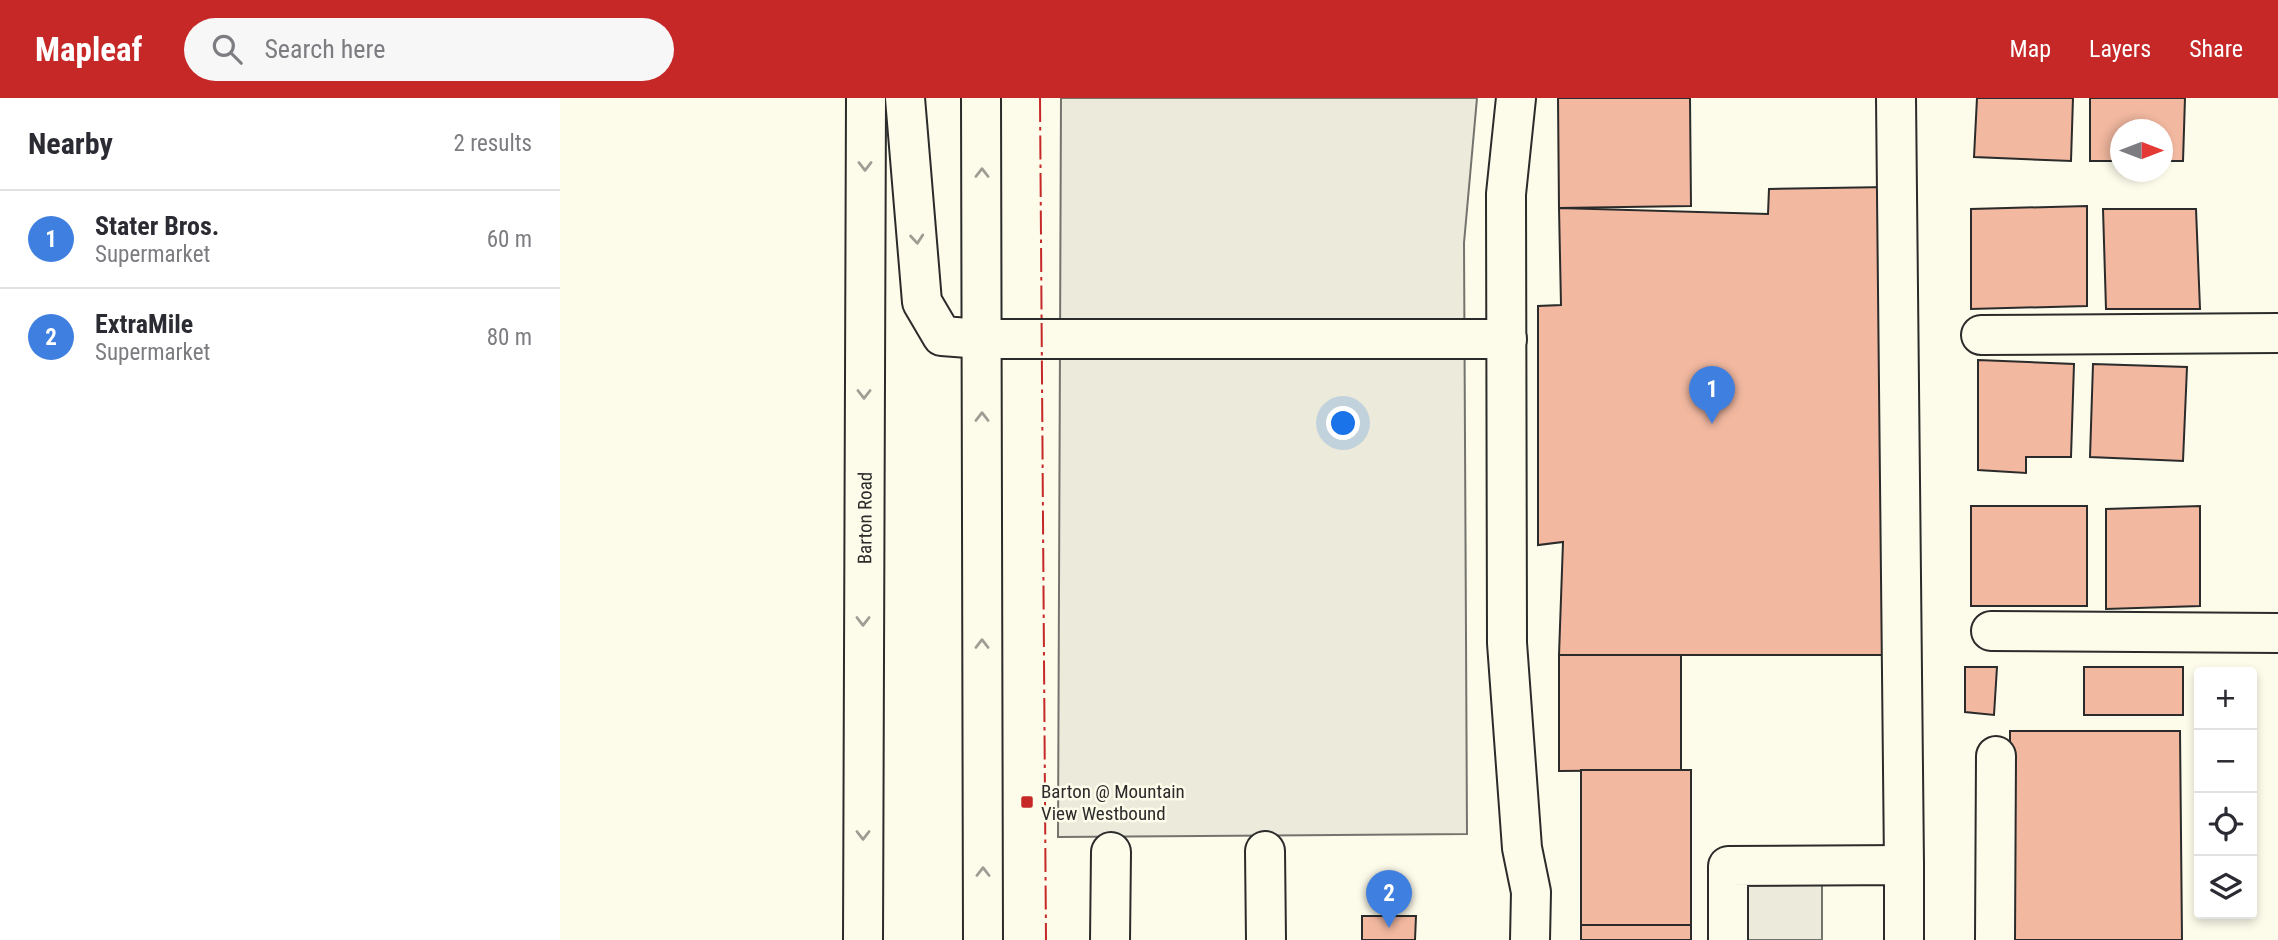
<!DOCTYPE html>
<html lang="en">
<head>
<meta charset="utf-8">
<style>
	:root { --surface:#fff; --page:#f7f7f7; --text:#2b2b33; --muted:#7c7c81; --line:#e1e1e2; --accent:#c62828 }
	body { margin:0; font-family:"Roboto Condensed",sans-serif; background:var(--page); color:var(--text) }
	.controls { position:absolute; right:21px; bottom:21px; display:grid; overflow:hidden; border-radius:7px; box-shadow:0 4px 10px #0003 }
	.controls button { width:63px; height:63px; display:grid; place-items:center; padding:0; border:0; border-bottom:2px solid var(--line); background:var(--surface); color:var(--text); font:35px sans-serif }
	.compass { position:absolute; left:1550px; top:21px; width:63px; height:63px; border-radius:50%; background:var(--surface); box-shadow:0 4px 10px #0003; rotate:90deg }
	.you { position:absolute; left:784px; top:326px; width:24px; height:24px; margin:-18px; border:5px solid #fff; border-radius:50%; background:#1a73e8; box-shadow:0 0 0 10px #1a73e833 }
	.badge { display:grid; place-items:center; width:46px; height:46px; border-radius:50%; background:var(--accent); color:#fff; font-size:23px; font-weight:700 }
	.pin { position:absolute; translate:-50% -58px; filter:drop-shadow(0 2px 4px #0008) }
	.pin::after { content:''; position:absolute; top:37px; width:24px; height:21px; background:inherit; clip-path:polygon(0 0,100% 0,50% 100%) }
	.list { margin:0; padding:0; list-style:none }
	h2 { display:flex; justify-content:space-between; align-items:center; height:91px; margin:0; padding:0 28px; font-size:30px }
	h2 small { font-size:23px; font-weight:400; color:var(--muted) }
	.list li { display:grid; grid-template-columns:46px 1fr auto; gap:21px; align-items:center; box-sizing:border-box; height:98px; padding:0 28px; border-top:2px solid var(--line) }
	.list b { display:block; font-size:26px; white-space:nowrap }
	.list p { margin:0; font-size:23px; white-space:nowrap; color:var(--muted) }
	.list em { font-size:23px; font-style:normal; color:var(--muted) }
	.icon { flex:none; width:38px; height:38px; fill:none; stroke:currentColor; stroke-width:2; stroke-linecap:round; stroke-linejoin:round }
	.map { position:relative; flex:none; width:1718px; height:842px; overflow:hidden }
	header { display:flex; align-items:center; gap:42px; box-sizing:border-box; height:98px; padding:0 35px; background:var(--accent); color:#fff }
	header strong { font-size:33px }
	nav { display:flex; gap:38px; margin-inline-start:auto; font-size:24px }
	.search { width:490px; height:63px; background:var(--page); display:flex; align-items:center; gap:18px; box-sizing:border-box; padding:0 24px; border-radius:38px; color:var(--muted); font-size:26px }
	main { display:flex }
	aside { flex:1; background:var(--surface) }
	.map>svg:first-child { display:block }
	.parking { fill:#eceadb; stroke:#74746e; stroke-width:2 }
	.building { fill:#f2b8a0; stroke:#2b2b2b; stroke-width:2 }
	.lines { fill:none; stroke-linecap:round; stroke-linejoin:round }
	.minor-casing { stroke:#2b2b2b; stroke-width:42 }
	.major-casing { stroke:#2b2b2b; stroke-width:42 }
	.minor { stroke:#fdfbea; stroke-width:38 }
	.major { stroke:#fdfbea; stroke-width:38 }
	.power { stroke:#c62828; stroke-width:2; stroke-dasharray:24 5 3.5 5; stroke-linecap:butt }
	.oneway { stroke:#9e9d94 }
	.poi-dot { fill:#c62828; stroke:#fdfbea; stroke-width:2.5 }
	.labels { text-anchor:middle; stroke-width:5; stroke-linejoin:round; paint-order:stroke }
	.street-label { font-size:19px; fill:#2b2b2b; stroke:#fdfbea }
	.poi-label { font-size:19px; fill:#2b2b2b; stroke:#fdfbea; text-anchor:start }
</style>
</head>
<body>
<header>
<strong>Mapleaf</strong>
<div class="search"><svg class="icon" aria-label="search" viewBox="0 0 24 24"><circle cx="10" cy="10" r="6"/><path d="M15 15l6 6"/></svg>Search here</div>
<nav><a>Map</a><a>Layers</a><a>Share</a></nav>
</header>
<main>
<aside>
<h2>Nearby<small>2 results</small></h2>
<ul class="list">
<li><span class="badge" style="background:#3f7fe0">1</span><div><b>Stater Bros.</b><p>Supermarket</p></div><em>60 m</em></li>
<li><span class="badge" style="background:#3f7fe0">2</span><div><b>ExtraMile</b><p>Supermarket</p></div><em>80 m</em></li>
</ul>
</aside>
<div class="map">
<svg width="1718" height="842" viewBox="0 0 1718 842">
	<rect width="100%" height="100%" fill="#fdfbea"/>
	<g class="parking">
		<path d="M501 0H917L904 145 907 736 498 739Z"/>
		<rect x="1180" y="779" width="82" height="63"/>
	</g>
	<g class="building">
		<path d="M998 0H1130L1131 108 999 110Z"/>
		<path d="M1417 0H1513L1511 63 1414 59Z"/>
		<path d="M1530 0H1625L1623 63H1602V32H1560V63H1530Z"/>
		<path d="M1328 89 1325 557H999L1003 444 978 447V208L1001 207 999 110 1208 116 1209 91Z"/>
		<path d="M1527 108V208L1411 211V111Z"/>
		<path d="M1543 111H1636L1640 211H1546Z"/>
		<path d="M1418 262 1514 266 1511 359H1466V375L1418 372Z"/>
		<path d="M1533 266 1627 269 1623 363 1530 359Z"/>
		<rect x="1411" y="408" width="116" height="100"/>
		<path d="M1640 408V508L1546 511V411Z"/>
		<path d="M999 557H1121V672L999 673Z"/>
		<path d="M1405 569H1437L1434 617 1405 614Z"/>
		<rect x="1524" y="569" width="99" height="48"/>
		<path d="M1450 633H1620L1622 842H1450Z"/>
		<rect x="1021" y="672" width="110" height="155"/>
		<path d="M802 818H856L855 842H802Z"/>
		<rect x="1021" y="827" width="110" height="15"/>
	</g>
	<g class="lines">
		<defs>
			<g id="minor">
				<path d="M956 0 946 96 947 545 962 750 971 794 970 842"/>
				<path d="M1336 0 1344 767"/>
				<path d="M1421 237 1718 235"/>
				<path d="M422 241H947"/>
				<path d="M1431 533 1718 535"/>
				<path d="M705 753 706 842"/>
				<path d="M550 842 551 754"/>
				<path d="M1168 842V768L1344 767V842"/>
				<path d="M1435 842 1436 658"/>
			</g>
			<g id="major">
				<path d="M345 0 362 204 382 238 422 241"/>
				<path d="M421 0 423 842"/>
				<path id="s1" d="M303 842 306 0"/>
			</g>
		</defs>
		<use href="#minor" class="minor-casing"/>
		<use href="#major" class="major-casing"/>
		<use href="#minor" class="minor"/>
		<use href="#major" class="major"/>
		<path class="power" d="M480 0 486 842"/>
	</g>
	<defs><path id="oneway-chevron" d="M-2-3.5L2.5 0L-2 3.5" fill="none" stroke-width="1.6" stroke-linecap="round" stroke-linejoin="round" transform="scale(1.75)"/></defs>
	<g class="oneway">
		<use href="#oneway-chevron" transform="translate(305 68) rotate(90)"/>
		<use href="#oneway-chevron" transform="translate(422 75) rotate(-90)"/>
		<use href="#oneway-chevron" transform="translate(357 141) rotate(85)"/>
		<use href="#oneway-chevron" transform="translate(304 296) rotate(90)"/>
		<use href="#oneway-chevron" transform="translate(422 319) rotate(-90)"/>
		<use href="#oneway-chevron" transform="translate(303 523) rotate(90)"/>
		<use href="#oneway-chevron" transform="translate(422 546) rotate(-90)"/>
		<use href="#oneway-chevron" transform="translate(303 737) rotate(90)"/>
		<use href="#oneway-chevron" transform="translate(423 774) rotate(-90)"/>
	</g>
	<rect class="poi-dot" x="460" y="697" width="14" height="14" rx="3.5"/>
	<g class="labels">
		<g class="street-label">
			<text dy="7" stroke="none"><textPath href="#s1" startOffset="422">Barton Road</textPath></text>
		</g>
		<g class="poi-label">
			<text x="481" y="700">Barton @ Mountain<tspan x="481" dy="22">View Westbound</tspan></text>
		</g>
	</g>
</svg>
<div class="controls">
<button>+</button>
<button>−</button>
<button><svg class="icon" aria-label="locate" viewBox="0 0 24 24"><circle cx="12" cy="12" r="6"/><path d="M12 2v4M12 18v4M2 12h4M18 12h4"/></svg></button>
<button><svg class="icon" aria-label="layers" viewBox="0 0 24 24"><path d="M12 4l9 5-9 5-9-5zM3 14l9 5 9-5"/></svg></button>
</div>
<svg class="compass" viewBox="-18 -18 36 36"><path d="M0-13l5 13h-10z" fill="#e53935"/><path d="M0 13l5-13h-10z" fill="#7c7c81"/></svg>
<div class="you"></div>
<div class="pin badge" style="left:1152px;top:326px;background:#3f7fe0">1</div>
<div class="pin badge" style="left:829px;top:830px;background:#3f7fe0">2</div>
</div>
</main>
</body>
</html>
